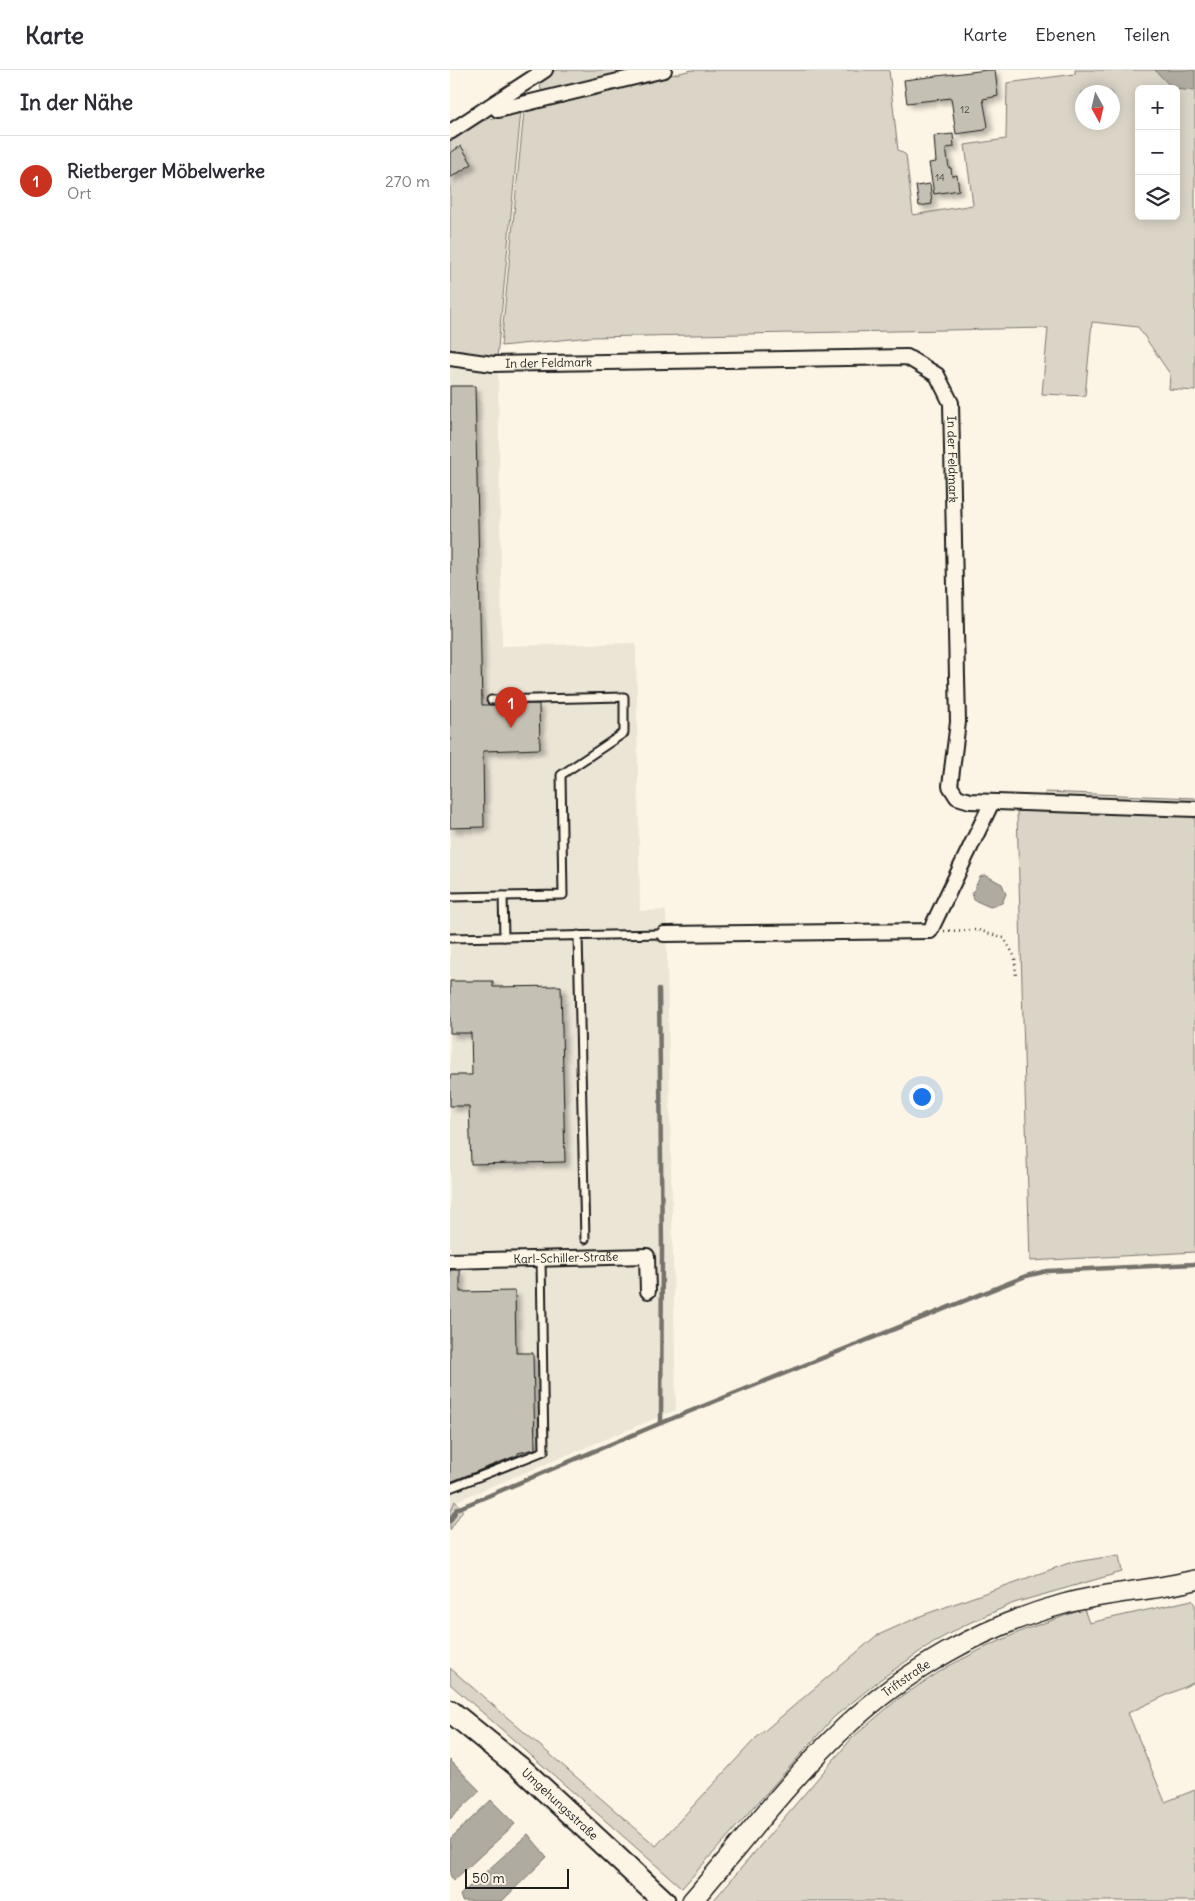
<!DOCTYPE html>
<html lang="de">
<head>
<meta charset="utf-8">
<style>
	:root { --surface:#fff; --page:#f2f2f3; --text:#2b2b33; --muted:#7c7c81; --line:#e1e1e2; --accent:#c8321e }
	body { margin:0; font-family:Delius,sans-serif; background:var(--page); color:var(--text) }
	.controls { position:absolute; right:15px; top:15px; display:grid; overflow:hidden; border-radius:8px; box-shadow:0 2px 12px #0003 }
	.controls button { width:45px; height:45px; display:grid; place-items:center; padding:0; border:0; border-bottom:1px solid var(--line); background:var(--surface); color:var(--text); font:25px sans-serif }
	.compass { position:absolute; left:625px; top:15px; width:45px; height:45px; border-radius:50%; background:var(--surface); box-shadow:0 2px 12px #0003; rotate:172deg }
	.scale { position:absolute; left:15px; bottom:12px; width:104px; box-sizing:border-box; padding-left:5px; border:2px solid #1c1c1c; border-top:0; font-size:14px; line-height:18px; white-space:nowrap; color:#1c1c1c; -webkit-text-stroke:4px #fcf5e5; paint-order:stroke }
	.you { position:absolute; left:471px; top:1026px; width:18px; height:18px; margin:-12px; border:4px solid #fff; border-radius:50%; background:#1a73e8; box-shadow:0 0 0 8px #1a73e833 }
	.badge { display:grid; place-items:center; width:32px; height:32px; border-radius:50%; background:var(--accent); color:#fff; font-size:16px; font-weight:700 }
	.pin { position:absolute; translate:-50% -41px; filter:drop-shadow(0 1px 2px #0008) }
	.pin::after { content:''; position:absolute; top:26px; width:18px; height:15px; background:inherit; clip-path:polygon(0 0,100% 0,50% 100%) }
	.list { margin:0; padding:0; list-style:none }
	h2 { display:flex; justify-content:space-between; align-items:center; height:65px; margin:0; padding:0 20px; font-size:21px }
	h2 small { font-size:16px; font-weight:400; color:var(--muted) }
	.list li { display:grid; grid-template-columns:32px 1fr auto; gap:15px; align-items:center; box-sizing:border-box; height:90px; padding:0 20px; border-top:1px solid var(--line) }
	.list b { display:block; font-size:19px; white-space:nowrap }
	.list p { margin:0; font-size:16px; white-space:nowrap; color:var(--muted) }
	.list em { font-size:16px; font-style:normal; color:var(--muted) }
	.icon { flex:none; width:28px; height:28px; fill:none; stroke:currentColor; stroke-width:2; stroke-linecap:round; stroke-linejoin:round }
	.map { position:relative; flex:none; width:745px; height:1831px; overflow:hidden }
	header { display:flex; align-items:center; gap:30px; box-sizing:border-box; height:70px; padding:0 25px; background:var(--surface); border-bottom:1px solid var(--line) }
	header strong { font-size:24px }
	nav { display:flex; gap:28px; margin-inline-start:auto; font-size:18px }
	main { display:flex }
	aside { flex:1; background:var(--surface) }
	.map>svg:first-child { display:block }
	.built { fill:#ebe5d6 }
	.green { fill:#dbd5c8; stroke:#7c7872; fill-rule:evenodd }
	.water { fill:#b0aba1; stroke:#75726c }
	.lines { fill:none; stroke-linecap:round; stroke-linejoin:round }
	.stream { stroke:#75726c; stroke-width:4.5 }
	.building { fill:#c4c0b3; stroke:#1c1c1c; filter:url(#shadow) }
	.lane-casing { stroke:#1c1c1c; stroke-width:11 }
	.street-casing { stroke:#1c1c1c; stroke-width:18 }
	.secondary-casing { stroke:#1c1c1c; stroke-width:22 }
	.primary-casing { stroke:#1c1c1c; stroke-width:25 }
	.path { stroke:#1c1c1c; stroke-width:2.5; stroke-dasharray:1 4; stroke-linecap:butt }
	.lane { stroke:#fcf5e5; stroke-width:7 }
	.street { stroke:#fcf5e5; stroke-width:14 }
	.secondary { stroke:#fcf5e5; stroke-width:19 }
	.primary { stroke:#fcf5e5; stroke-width:21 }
	.labels { text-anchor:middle; stroke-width:4; stroke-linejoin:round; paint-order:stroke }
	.number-label { font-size:10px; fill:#464542 }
	.street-label { font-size:12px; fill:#1c1c1c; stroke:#fcf5e5 }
</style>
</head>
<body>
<header>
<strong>Karte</strong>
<nav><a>Karte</a><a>Ebenen</a><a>Teilen</a></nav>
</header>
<main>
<aside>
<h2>In der Nähe<small></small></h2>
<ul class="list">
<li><span class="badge">1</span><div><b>Rietberger Möbelwerke</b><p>Ort</p></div><em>270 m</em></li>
</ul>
</aside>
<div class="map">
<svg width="745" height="1831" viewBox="0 0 745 1831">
	<defs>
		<filter id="shadow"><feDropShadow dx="4.5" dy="4.5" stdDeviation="2.5" flood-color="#0004"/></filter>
	</defs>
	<rect width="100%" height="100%" fill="#fcf5e5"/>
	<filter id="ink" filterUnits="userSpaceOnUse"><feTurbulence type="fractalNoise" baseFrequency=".02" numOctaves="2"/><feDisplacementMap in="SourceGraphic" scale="10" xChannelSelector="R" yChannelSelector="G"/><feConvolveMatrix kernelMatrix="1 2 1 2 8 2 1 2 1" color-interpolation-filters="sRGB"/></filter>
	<g filter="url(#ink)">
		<path class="built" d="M0 294 48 302 52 576 186 573 190 841 216 840 226 1340 6 1431 0 1443Z"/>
		<g class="green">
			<path d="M106 0H181L95 22 91 20 90 12Z"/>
			<path d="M242 0H439L448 80 456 85 463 145 523 135 515 75 556 69 557 13 625 4V0H745V321L719 319 720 304 688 257 642 252 635 326 592 324 598 258 141 267 51 276 74 41ZM689 19H726V146H689ZM632 22H662V52H632Z"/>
			<path d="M71 41 47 288 0 279V69L28 52Z"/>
			<path d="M595 722 745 728V733L596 729Z"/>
			<path d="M588 739 745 745V1182L580 1191 567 741Z"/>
			<path d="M5 1431 13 1440 0 1460V1443Z"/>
			<path d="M669 1485 672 1502 564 1533 519 1553 482 1573 431 1609 384 1647 232 1818 0 1614V1598L206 1776 306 1668 426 1566 473 1545 619 1493Z"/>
			<path d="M742 1530 745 1535V1612L678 1643 715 1732 745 1720V1831H263L403 1667 448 1629 497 1597 532 1579 574 1560 634 1539 639 1553Z"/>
		</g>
		<g class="water">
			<path d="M705 0H745V21L723 19Z"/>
			<path d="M535 805 552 814 556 824 552 833 540 837 524 830 522 824 530 807Z"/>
			<path d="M0 1690 30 1721 0 1749Z"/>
			<path d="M41 1730 65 1754 3 1811 0 1804V1769Z"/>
			<path d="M78 1764 97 1787 52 1831H12L10 1825Z"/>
		</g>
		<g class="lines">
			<g class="stream">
				<path d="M209 919 212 1179 211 1353"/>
				<path d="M0 1451 7 1439 211 1353 576 1206 597 1201 745 1194"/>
			</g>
		</g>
		<g class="building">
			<path d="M537 0H545L548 26 533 29 538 56 535 60 506 64 501 28 457 33 454 10Z"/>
			<path d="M503 64 504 77 496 78 499 98H501L502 106 507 105 509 120 484 124 479 93 486 92 484 66Z"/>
			<path d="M11 76 22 94 0 108V83Z"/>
			<path d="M480 114 482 134 469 136 466 116Z"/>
			<path d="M0 316H25L32 635 89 634 90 679 33 681 34 757 0 758Z"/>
			<path d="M0 911H43V917L111 916 115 1092 21 1094 19 1036H0V1005H22L21 963H0Z"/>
			<path d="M0 1200H10V1222L65 1221 66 1283H83L85 1379 68 1383V1385L0 1412Z"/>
		</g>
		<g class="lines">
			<defs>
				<g id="lane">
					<path d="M53 826 54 867"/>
					<path d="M0 827 113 825 111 705 174 663V627L41 630"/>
					<path d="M128 865 135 1169"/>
					<path d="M0 868 214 864"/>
					<path d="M0 1418 94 1381 91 1189"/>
				</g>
				<g id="street">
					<path d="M44 35 48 40 214 0"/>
					<path d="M0 62 95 0"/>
					<path id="s1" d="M0 288 43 294 457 287 487 305 501 333 508 652 500 716 507 727 520 731 745 739"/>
					<path d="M214 864 480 861 542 732"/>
					<path id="s2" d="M0 1191 197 1186 198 1221"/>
				</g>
				<g id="secondary">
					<path id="s3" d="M242 1831C292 1773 339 1710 395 1657 456 1600 533 1556 614 1534 657 1522 702 1521 745 1510"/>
				</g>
				<g id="primary">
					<path id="s4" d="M0 1641 74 1701 214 1831"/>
				</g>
			</defs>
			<use href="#lane" class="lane-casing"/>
			<use href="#street" class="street-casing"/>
			<use href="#secondary" class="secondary-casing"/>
			<use href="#primary" class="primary-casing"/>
			<path class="path" d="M494 861 528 860 554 868 565 887 566 908"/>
			<use href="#lane" class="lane"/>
			<use href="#street" class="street"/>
			<use href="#secondary" class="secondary"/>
			<use href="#primary" class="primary"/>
		</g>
	</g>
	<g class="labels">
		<g class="number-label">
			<text x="515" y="43">12</text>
			<text x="490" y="111">14</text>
		</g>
		<g class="street-label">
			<text dy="4" stroke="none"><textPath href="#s1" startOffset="99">In der Feldmark</textPath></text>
			<text dy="4" stroke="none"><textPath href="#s1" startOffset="580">In der Feldmark</textPath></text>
			<text dy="4" stroke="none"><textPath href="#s2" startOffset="116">Karl-Schiller-Straße</textPath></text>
			<text dy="4" stroke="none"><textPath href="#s3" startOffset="310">Triftstraße</textPath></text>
			<text dy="4" stroke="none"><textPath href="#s4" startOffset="144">Umgehungsstraße</textPath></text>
		</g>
	</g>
</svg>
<div class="controls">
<button>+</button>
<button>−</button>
<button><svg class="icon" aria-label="layers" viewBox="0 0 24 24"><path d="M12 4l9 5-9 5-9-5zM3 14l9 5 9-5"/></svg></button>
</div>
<svg class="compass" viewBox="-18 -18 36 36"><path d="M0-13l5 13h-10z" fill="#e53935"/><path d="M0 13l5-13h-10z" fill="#7c7c81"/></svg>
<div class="scale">50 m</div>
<div class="you"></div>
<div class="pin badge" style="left:61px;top:658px">1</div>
</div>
</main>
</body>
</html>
